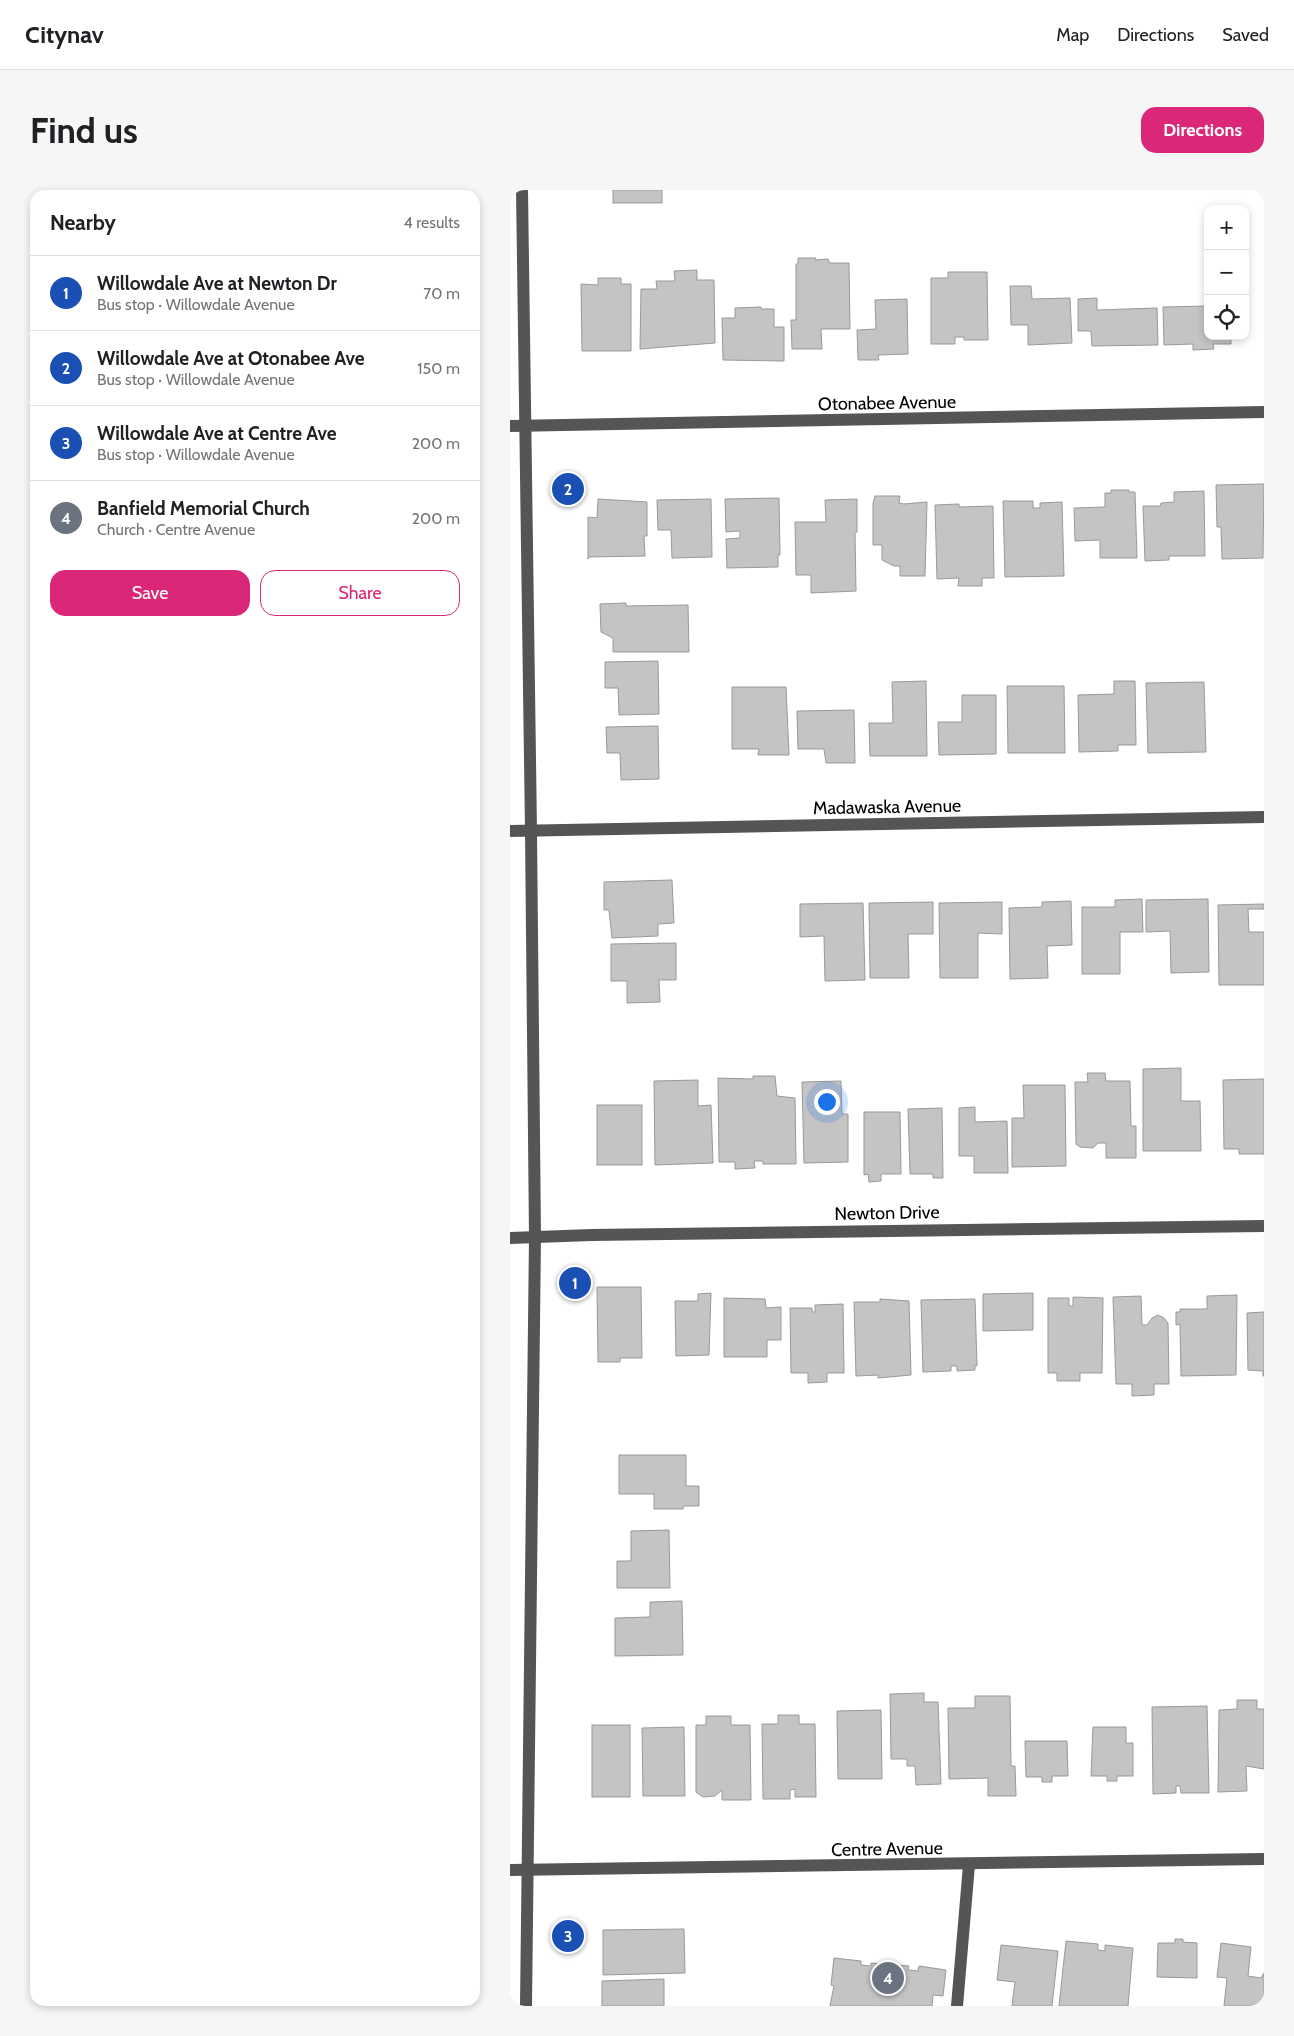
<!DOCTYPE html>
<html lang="en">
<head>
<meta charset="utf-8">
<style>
	:root { --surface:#fff; --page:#f6f6f6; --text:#202124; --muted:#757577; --line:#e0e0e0; --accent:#db2777 }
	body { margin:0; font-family:Cabin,sans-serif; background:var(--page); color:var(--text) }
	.controls { position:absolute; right:15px; top:15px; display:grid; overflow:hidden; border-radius:10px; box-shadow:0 2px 8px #0003 }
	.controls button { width:45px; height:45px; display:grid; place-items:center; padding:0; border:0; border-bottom:1px solid var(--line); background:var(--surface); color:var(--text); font:25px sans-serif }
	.you { position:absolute; left:316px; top:911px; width:18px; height:18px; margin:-12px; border:4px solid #fff; border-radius:50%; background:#1a73e8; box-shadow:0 0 0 8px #1a73e833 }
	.badge { display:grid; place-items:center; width:32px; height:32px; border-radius:50%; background:var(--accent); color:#fff; font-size:16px; font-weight:700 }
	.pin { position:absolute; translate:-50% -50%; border:2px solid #fff; box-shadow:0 1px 5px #0006 }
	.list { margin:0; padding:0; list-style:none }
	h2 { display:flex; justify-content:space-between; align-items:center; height:65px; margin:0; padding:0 20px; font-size:21px }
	h2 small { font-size:16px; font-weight:400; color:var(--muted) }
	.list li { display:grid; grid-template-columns:32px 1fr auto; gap:15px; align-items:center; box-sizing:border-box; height:75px; padding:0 20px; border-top:1px solid var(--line) }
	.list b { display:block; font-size:19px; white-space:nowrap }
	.list p { margin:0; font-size:16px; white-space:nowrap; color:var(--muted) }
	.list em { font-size:16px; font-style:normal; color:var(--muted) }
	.actions { display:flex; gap:10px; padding:15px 20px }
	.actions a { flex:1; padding:11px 0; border:1px solid var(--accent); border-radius:15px; text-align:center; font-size:18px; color:var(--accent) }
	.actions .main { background:var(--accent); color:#fff }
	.icon { flex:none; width:28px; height:28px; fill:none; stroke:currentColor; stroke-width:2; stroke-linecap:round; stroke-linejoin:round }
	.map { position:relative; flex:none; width:754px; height:1816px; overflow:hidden; border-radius:15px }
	header { display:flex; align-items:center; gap:30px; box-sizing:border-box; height:70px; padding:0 25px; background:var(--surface); border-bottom:1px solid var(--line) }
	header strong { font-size:24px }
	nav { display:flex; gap:28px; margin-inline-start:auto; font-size:18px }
	.intro { display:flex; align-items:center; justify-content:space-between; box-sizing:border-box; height:120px; padding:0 30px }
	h1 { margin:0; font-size:35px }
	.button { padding:12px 22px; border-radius:15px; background:var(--accent); color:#fff; font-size:18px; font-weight:700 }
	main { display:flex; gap:30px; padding:0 30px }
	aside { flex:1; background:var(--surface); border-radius:15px; box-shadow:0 2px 8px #0003 }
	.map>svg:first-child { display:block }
	.building { fill:#c4c4c4; stroke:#999 }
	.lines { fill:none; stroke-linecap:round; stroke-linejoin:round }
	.minor { stroke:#555; stroke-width:12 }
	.labels { text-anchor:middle; stroke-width:4; stroke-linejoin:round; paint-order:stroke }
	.street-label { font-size:18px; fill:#000; stroke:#fff }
</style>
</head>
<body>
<header>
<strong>Citynav</strong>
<nav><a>Map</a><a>Directions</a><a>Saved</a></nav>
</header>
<div class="intro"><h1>Find us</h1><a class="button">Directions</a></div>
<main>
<aside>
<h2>Nearby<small>4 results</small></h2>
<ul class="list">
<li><span class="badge" style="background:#1a4fb4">1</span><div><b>Willowdale Ave at Newton Dr</b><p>Bus stop · Willowdale Avenue</p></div><em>70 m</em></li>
<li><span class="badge" style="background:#1a4fb4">2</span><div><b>Willowdale Ave at Otonabee Ave</b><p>Bus stop · Willowdale Avenue</p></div><em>150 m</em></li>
<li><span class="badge" style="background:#1a4fb4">3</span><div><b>Willowdale Ave at Centre Ave</b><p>Bus stop · Willowdale Avenue</p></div><em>200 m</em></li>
<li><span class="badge" style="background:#6b7280">4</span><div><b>Banfield Memorial Church</b><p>Church · Centre Avenue</p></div><em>200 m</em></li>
</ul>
<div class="actions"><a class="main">Save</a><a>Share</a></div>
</aside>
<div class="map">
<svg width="754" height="1816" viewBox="0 0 754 1816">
	<rect width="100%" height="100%" fill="#fff"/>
	<g class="building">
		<rect x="103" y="0" width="49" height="13"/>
		<path d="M288 68H306L305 70 318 69 320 73H339L340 139H311L312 159H282L281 130H286V74H288Z"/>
		<path d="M187 80V90H204L205 153 130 159 131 99H147L146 91H165L164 81Z"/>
		<path d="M438 82H477L478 150H454V147H445V154H421V88H438Z"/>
		<path d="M88 88H111V94H121V161H72L71 94 88 95Z"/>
		<path d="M500 96H521L522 109 560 108 562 153 518 155V135H501Z"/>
		<path d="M587 108V120L647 118 648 155 582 156 581 141H568V109Z"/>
		<path d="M397 109 398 164 368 165 369 170H348L347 140 366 139 365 110Z"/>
		<path d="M698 116V146H721V154H703L704 159 683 160V154L654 155 653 117Z"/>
		<path d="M251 117V119H264V137H274V171L213 170 212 128H225V118Z"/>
		<path d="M754 294 753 368 712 369 711 337H707L706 295Z"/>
		<path d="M601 300H619V302H625L627 368H590V350L565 351 564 318 595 317V303H601Z"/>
		<path d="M694 301 695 366H659V370L635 371 633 316H650L651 313 664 312V302Z"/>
		<path d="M365 306H390L389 313 394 314 417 312 415 386H390V376H384L372 370V355H363V313Z"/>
		<path d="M269 308 270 365H268V377L217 378 216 349 230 348V341L216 342 215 309Z"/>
		<path d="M88 309 137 312V346H134L135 366 79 367 78 369V327L87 328Z"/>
		<path d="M201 309 202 367 162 368 161 340H148L147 310Z"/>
		<path d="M347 309V342L345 343 346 401 301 403V385H286L285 332H316L315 310Z"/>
		<path d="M493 311H523V318H530V313L552 312 554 386 495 387Z"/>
		<path d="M449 314V317L483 316 484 388H472V396H448L449 388 427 389 425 315Z"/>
		<path d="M116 413V416L178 415 179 462H103V448L91 442 90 414Z"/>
		<path d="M148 471 149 524 109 525 108 498H95V472Z"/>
		<path d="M416 491 417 566H360L359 533H383L382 492Z"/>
		<path d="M604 491H625L626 555H608V561L569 562 568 505 604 504Z"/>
		<path d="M694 492 696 562 638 563 636 493Z"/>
		<path d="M497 496H554L555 563H498Z"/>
		<path d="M222 497H276L279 565H248L249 559H222Z"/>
		<path d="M452 505H486V564L429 565 428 532H452Z"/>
		<path d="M344 520 345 573H316L314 559H288L287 521Z"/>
		<path d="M148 536 149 589 111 590 110 563H97L96 537Z"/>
		<path d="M162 690 164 733 148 734V746L102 748 99 720H94V692Z"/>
		<path d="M632 709 633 742H610V784H572V717H605V710Z"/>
		<path d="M698 709 699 782 661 783 660 741 636 742V710Z"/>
		<path d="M561 711 562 755 537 756 538 788 500 789 499 718 532 717V712Z"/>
		<path d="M423 712V744H398L399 788H360L359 713Z"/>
		<path d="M492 712V744L468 743V788H430L429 713Z"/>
		<path d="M353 713 355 790 315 791 314 746 290 747V714Z"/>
		<path d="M754 714V719H738L739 742H754V795H709L708 715Z"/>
		<path d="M166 753V790H149L150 812 117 813V791H101V754Z"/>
		<path d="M671 878V911H690L691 961H633V879Z"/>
		<path d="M577 883H595L596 891H620L621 936H626V968H596V953H588L583 958 570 957 566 954 565 892H578Z"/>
		<path d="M243 886H265L267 906 285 908 286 974H253V971H244L245 978 225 979V972H209L208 888 243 889Z"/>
		<path d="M754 889V964H729V959H714L713 890Z"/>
		<path d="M188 890V916L201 915 203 973 145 975 144 891Z"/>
		<path d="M331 891 332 924H338V972L294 973 292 892Z"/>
		<path d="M513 895H555L556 976 502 977V928H514Z"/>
		<rect x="87" y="915" width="45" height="60"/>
		<path d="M465 917V932L497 931 498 983H464V966H449V918Z"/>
		<path d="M432 918 433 988H423V984H400L398 919Z"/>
		<path d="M354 922H390L391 984H371V991L359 992 358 984 354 985Z"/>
		<path d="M87 1097H131L132 1168H110V1172H88Z"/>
		<path d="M201 1103 199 1165 166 1166 165 1111H188V1104Z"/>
		<path d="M523 1103V1140L473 1141V1104Z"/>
		<path d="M727 1105 726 1185 671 1186 670 1134 666 1135V1122H670V1119H697V1106Z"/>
		<path d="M631 1106 632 1135H637L642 1128 648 1125 654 1128 658 1133 659 1194H644V1205L622 1206V1194H606L603 1107Z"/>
		<path d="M563 1107 593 1108 592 1183H570V1191H547V1183H538V1108H559V1116H563Z"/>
		<path d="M214 1108 255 1109 256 1118 271 1117V1150H257V1167H214Z"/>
		<path d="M370 1109 399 1111 401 1185 368 1188V1185L346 1186 344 1112H370Z"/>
		<path d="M465 1109 467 1176 465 1175V1180L447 1181V1176H441V1181L413 1182 411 1110Z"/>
		<path d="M333 1114 334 1183H317V1192L298 1193V1183H281L280 1118H302V1122H305V1115Z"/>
		<path d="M754 1122V1186H753V1181L738 1180 737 1123Z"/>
		<path d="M109 1265H176V1296H189V1316H174L173 1319H144V1304H109Z"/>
		<path d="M159 1340 160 1398H107V1371H121V1341Z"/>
		<path d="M172 1411 173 1465 105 1466V1428L140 1427V1412Z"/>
		<path d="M414 1503V1512H428L431 1594 406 1595 405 1576H397V1569H381L380 1504Z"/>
		<path d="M465 1506H500L501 1576H505L506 1606H478V1588L439 1589 438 1518H465Z"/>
		<path d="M727 1510H747V1519H754V1579L736 1576 737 1601 708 1602 709 1520 727 1519Z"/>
		<path d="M697 1516 699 1603H671L670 1596H666V1603L643 1604 642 1517Z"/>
		<path d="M371 1520 372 1589H328L327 1521Z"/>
		<path d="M268 1525H289V1534H305L306 1607H285V1599L280 1600V1609H253L252 1534H268Z"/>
		<path d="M196 1526H221V1535H240L241 1610H212V1600L205 1606 193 1607 186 1602V1535H196Z"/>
		<rect x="82" y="1535" width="38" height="72"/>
		<path d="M174 1537 175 1606H133L132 1538Z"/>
		<path d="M583 1537H616V1553H623V1586H607V1591H597V1586H581Z"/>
		<path d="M515 1551H557L558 1586H542V1592H532V1587H516Z"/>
		<path d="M174 1739 175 1783 93 1785V1740Z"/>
		<path d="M665 1749H673V1752L687 1753V1788L647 1787 648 1753H665Z"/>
		<path d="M556 1751 588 1754V1760L595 1761V1755L623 1758 618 1816H549Z"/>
		<path d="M711 1753 741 1757 738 1786 751 1788 754 1783V1816H714L717 1788 707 1787Z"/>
		<path d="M491 1755 548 1761 542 1816H502L505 1792 487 1790Z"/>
		<path d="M324 1768 351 1771V1775L361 1776V1773L399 1776 398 1780 408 1781 409 1776 436 1780 433 1806 423 1805 422 1816H320L324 1796 321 1795Z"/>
		<path d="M154 1789V1816H92V1791Z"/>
	</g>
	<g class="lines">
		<g class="minor">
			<path d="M12 0 21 641 25 1047 16 1816"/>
			<path d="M0 236 754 222"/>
			<path d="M0 641 754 627"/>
			<path d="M0 1048 81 1045 754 1036"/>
			<path d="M0 1680 754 1669"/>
			<path d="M447 1816 459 1675"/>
		</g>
	</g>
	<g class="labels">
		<g class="street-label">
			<text transform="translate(377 213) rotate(-1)" y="6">Otonabee Avenue</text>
			<text transform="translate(377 617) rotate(-1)" y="6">Madawaska Avenue</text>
			<text transform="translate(377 1023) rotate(-1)" y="6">Newton Drive</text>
			<text transform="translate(377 1659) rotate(-1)" y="6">Centre Avenue</text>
		</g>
	</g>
</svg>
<div class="controls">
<button>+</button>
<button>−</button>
<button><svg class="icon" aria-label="locate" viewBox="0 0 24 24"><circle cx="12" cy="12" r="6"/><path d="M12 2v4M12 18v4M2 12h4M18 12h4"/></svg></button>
</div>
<div class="you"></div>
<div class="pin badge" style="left:65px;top:1093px;background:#1a4fb4">1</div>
<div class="pin badge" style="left:58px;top:299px;background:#1a4fb4">2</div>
<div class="pin badge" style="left:58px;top:1746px;background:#1a4fb4">3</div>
<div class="pin badge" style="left:378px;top:1788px;background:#6b7280">4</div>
</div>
</main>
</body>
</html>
